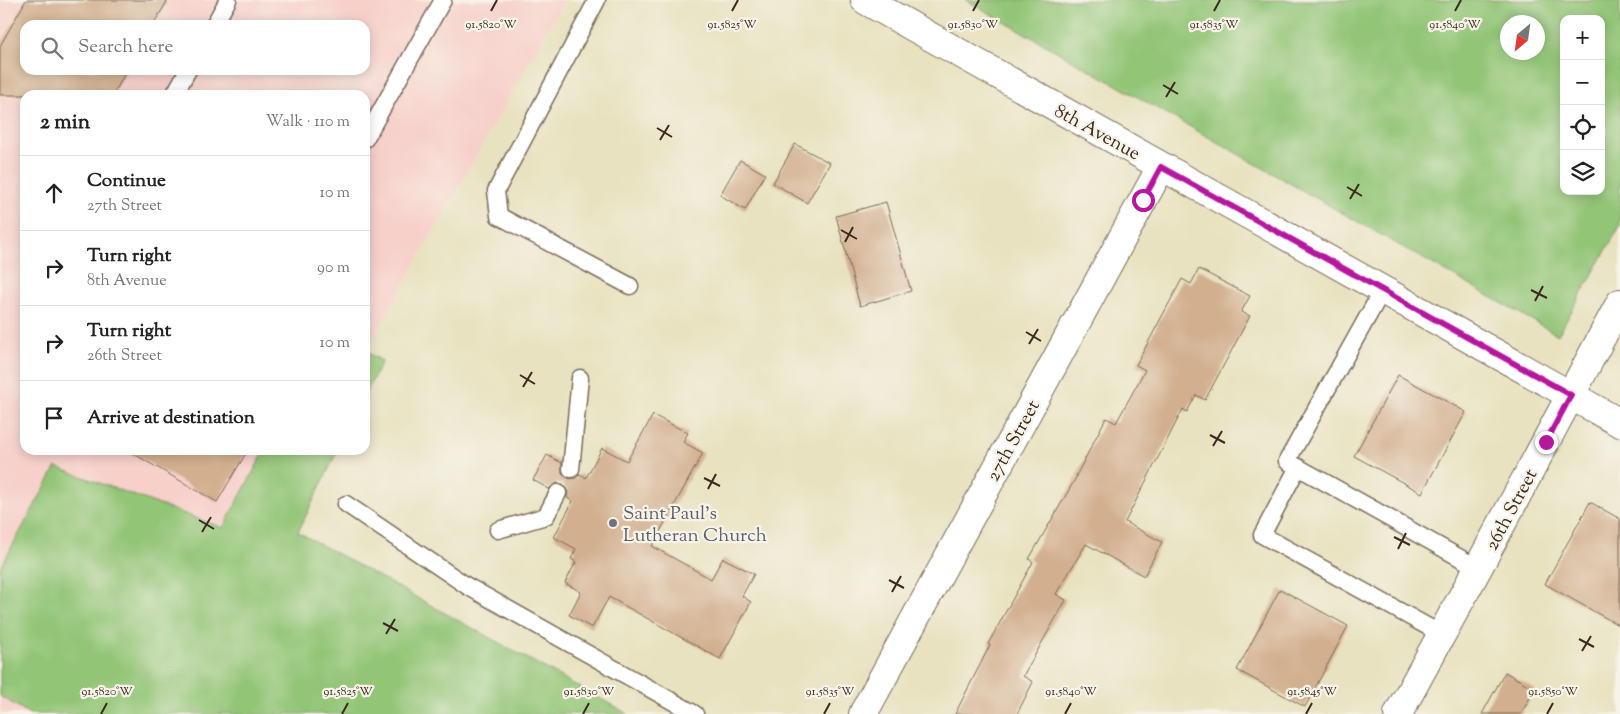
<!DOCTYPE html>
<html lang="en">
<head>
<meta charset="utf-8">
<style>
	:root { --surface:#fff; --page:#f2f2f2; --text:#222; --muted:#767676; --line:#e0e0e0 }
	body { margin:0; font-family:"Sorts Mill Goudy",serif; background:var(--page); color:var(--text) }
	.controls { position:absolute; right:15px; top:15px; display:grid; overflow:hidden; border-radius:10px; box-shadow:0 2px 12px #0003 }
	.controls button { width:45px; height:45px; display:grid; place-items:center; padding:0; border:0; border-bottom:1px solid var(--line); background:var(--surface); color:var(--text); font:25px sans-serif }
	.compass { position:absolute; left:1500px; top:15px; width:45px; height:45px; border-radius:50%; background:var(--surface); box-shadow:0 2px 12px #0003; rotate:209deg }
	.stop { position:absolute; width:15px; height:15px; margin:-11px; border:4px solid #b5179e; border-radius:50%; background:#fff }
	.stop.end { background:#b5179e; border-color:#fff; box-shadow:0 1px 5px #0008 }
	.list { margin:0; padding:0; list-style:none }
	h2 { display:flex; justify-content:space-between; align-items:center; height:65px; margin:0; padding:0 20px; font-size:21px }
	h2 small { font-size:16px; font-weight:400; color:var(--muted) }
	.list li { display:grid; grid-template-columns:32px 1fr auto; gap:15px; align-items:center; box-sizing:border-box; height:75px; padding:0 20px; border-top:1px solid var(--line) }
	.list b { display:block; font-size:19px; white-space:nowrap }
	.list p { margin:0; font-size:16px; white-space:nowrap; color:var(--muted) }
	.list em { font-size:16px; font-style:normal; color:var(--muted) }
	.icon { flex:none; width:28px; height:28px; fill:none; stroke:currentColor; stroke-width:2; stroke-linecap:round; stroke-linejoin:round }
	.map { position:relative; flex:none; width:1620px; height:714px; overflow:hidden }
	.search { position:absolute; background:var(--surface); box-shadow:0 2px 12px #0003; left:20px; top:20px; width:350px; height:55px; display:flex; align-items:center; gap:12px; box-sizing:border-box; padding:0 18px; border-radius:15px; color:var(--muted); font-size:19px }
	.panel { position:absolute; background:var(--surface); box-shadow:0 2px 12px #0003; left:20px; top:90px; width:350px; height:365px; border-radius:15px }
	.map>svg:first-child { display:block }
	.built { fill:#f7d0ca; fill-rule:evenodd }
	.green { fill:#92c576; stroke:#66784a; fill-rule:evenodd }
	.building { fill:#d2af8e }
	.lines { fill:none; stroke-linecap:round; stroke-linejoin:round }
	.lane-casing { stroke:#786a57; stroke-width:19 }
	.street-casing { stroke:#786a57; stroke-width:30 }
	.lane { stroke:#fff; stroke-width:16 }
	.street { stroke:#fff; stroke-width:28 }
	.route { stroke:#b5179e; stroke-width:6 }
	.ticks { fill:none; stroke:#3b2a1e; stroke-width:2 }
	.worship-dot { fill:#6b7280; stroke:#f7f3e8; stroke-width:2 }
	.labels { text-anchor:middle; stroke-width:4.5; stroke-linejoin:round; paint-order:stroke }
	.street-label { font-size:19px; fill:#3b2a1e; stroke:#f7f3e8 }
	.worship-label { font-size:19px; fill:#5b616d; stroke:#f7f3e8; text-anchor:start }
	.ticks-label { font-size:12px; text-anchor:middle; fill:#3b2a1e; stroke:#f7f3e8; stroke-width:4.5; stroke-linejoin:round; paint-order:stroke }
</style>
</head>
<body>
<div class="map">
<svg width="1620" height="714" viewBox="0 0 1620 714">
	<rect width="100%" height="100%" fill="#f7f3e8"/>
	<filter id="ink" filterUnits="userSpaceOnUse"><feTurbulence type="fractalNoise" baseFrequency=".02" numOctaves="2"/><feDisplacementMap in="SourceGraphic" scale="10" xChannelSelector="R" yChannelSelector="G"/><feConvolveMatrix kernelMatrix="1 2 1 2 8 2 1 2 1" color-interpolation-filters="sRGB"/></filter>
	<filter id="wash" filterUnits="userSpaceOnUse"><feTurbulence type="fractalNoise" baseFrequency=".0096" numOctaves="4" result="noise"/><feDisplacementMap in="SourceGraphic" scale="20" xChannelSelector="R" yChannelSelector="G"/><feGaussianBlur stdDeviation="1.12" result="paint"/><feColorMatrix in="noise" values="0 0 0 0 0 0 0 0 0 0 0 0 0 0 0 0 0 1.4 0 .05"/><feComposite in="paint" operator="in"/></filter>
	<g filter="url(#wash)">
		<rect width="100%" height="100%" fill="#e8e2c0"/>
		<path class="built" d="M0 0H564L365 352V95H25V450H309L160 714H6L0 711ZM25 25H365V70H25Z"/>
		<g class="green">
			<path d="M966 0H1620V226L1558 335ZM1564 19H1601V191H1564ZM1508 22H1538V52H1508Z"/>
			<path d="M365 351 382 361 365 395Z"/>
			<path d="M265 450H338L298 532 628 714H30L0 696V568L56 467 223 528Z"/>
		</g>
		<g id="blocks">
			<g class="building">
				<path d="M26 0H168L153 25H25V70H127L113 95H0V46Z"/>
				<path d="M795 144 830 163 807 203 773 183Z"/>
				<path d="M740 160 765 174 745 210 720 195Z"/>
				<path d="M886 202 911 291 860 306 836 216Z"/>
				<path d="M1199 269 1250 296 1241 312 1250 316 1205 400 1196 395 1187 412 1183 409 1125 522 1162 542 1144 576 1086 544 1056 594 1066 600 1023 676 1033 682 1017 714H955L990 645 988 644 1033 562 1029 559 1077 476H1076L1106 418 1116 423 1145 370 1136 365 1182 279 1191 284Z"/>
				<path d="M1398 375 1466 412 1422 493 1354 456Z"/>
				<path d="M653 415 688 433 683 442 703 453 652 546 711 579 723 558 754 574 742 596 751 602 720 659 609 597 592 628 569 615 581 592 565 583 576 562 571 559 576 549 554 537 573 501 567 498 568 492 563 484 557 483 549 489 533 480 547 455 562 463V474L566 477 570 479 576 478 580 474 586 478 602 448 627 461Z"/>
				<path d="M127 450H248L217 502Z"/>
				<path d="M1590 502 1620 519V626L1545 584Z"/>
				<path d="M1280 589 1348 626 1305 707 1237 670Z"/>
				<path d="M1505 672 1535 689 1521 714H1482Z"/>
			</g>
		</g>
	</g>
	<g filter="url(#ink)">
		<use href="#blocks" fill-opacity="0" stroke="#786a57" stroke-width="1"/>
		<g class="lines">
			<defs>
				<g id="lane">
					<path d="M597 0 496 191 499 216 630 286"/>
					<path d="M214 25 228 0"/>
					<path d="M174 95 188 70"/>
					<path d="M365 139 443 0"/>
					<path d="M1382 291 1287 461 1478 568"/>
					<path d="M1298 467 1262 535 1441 634"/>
					<path d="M571 469 580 378"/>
					<path d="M346 504 467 586 695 714"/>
					<path d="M498 530 546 516 558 493"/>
				</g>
				<g id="street">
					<path d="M865 0 1620 423"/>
					<path d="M863 714 1161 167"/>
					<path d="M1398 714 1478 568 1620 303"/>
				</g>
			</defs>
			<use href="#lane" class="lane-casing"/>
			<use href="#street" class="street-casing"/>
			<use href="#lane" class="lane"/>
			<use href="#street" class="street"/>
		</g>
	</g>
	<g class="lines" filter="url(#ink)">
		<path class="route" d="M1143 200 1161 167 1571 395 1546 442"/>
	</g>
	<path class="ticks" d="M491 11 497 0M732 11 738 0M973 11 979 0M1214 11 1220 0M1455 11 1461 0M1163 85 1178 94M1166 97 1175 82M657 128 672 137M660 140 669 125M1347 187 1362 196M1350 199 1359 184M841 230 857 239M845 242 853 227M1531 290 1547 298M1535 301 1543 286M1026 332 1041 341M1029 344 1038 329M520 375 535 384M523 387 532 372M1210 435 1225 443M1213 446 1222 431M704 478 720 486M708 489 716 474M199 520 214 529M202 532 211 517M1394 537 1410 545M1398 549 1406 533M889 580 904 588M892 592 901 576M383 623 398 631M386 634 395 619M1579 639 1594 647M1582 651 1591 636M101 714 107 703M342 714 348 703M583 714 589 703M824 714 830 703M1065 714 1071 703M1306 714 1312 703M1547 714 1553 703"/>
	<circle class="worship-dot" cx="613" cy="523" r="5"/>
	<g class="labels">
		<g class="street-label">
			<text transform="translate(1098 131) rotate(29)" y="7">8th Avenue</text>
			<text transform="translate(1012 440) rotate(-61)" y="7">27th Street</text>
			<text transform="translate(1510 509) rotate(-62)" y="7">26th Street</text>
		</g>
		<g class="worship-label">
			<text x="623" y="519">Saint Paul's<tspan x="623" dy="22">Lutheran Church</tspan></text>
		</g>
	</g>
	<g class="ticks-label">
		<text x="491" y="28">91.5820°W</text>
		<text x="732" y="28">91.5825°W</text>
		<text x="973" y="28">91.5830°W</text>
		<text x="1214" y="28">91.5835°W</text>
		<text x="1455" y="28">91.5840°W</text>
		<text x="107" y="695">91.5820°W</text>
		<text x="348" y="695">91.5825°W</text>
		<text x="589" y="695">91.5830°W</text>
		<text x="830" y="695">91.5835°W</text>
		<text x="1071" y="695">91.5840°W</text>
		<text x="1312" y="695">91.5845°W</text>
		<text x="1553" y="695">91.5850°W</text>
	</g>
</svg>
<div class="controls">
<button>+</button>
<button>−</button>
<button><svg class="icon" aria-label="locate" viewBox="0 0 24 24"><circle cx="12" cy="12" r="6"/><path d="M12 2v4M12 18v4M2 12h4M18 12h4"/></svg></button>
<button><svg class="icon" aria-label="layers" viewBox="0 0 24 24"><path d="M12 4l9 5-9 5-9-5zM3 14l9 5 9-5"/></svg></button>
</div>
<svg class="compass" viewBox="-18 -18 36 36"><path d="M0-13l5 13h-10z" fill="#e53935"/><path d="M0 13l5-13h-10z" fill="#767676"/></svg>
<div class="stop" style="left:1143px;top:200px"></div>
<div class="stop end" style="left:1546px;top:442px"></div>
<div class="search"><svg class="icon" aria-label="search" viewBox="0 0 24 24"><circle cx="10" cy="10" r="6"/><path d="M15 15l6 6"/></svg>Search here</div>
<section class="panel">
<h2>2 min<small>Walk · 110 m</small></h2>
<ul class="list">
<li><svg class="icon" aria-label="ahead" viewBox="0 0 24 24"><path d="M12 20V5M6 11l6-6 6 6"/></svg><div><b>Continue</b><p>27th Street</p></div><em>10 m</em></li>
<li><svg class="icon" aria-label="right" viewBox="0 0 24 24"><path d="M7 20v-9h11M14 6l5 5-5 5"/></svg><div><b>Turn right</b><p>8th Avenue</p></div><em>90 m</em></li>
<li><svg class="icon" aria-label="right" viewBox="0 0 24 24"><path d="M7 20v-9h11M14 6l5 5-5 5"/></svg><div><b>Turn right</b><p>26th Street</p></div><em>10 m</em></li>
<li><svg class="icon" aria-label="arrive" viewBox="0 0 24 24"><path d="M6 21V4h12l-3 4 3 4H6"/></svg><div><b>Arrive at destination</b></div></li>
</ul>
</section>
</div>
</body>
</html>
